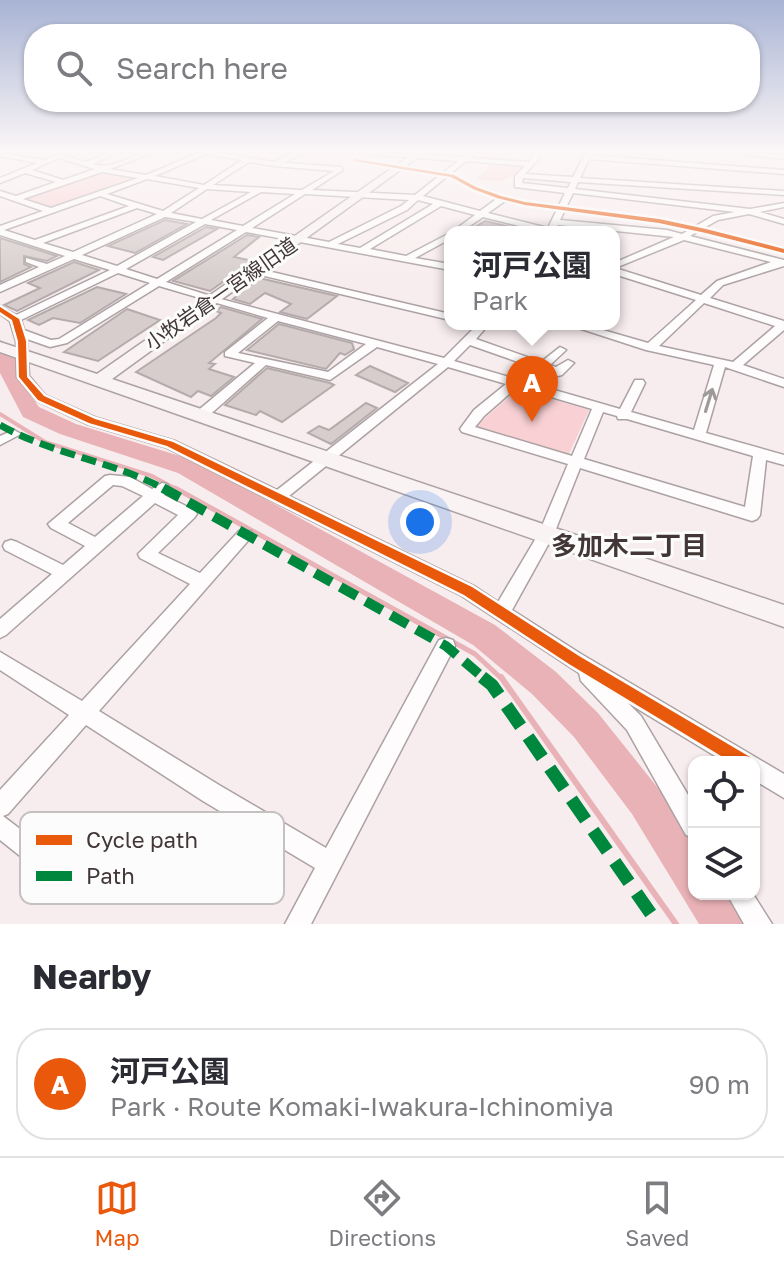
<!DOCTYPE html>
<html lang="en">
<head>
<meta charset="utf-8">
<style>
	:root { --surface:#fff; --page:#f7f7f7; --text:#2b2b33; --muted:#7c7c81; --line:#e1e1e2; --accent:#ea580c }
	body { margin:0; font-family:"Golos Text","Noto Sans JP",sans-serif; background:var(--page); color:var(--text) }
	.controls { position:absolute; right:24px; bottom:24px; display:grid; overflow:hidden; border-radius:16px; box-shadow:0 2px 6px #0004 }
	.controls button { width:72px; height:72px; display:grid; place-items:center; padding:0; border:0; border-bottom:2px solid var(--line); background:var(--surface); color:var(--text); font:40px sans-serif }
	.you { position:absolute; left:420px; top:522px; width:28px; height:28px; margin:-20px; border:6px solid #fff; border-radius:50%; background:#1a73e8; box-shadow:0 0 0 12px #1a73e833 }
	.badge { display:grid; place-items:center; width:52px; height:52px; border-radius:50%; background:var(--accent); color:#fff; font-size:26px; font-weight:700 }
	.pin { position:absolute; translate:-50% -66px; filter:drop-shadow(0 2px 4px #0008) }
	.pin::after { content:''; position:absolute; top:42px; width:28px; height:24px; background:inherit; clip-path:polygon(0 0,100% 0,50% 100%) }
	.popup { position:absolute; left:444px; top:226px; width:176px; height:104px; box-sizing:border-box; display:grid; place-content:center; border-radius:16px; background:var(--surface); filter:drop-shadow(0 2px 6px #0005); font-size:26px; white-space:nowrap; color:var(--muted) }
	.popup b { font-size:30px; color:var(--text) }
	.popup::after { content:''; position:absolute; left:50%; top:100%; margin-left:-16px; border:16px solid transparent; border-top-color:var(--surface) }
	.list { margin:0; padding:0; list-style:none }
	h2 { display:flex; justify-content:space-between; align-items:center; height:104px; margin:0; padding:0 32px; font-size:34px }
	h2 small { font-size:26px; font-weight:400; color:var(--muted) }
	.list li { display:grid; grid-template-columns:52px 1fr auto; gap:24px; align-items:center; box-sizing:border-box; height:112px; margin:0 16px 16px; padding:0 16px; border:2px solid var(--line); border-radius:32px }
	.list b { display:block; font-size:30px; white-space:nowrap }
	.list p { margin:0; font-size:26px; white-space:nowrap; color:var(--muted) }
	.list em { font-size:26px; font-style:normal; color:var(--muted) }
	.icon { flex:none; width:44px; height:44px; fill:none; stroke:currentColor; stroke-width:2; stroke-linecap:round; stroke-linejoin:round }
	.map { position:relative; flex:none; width:784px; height:924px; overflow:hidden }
	.search { position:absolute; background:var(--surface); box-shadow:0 2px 6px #0004; left:24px; right:24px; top:24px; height:88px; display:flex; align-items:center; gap:20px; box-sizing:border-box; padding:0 28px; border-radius:32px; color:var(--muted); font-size:30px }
	.sheet { height:232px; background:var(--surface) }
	nav { display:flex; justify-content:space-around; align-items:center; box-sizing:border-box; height:112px; border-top:2px solid var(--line); background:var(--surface); font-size:22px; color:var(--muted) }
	nav a { display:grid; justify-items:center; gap:4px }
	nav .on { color:var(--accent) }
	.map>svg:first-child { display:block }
	.green { fill:#f9d0d3 }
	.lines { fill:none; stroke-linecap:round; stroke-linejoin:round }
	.stream-far2 { stroke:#e9b2b7; stroke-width:4 }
	.stream-far1 { stroke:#e9b2b7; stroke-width:5 }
	.stream { stroke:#e9b2b7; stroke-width:6 }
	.river { fill:#e9b2b7; fill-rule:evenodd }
	.building { fill:#d7cdcd; stroke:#b5abac; stroke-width:2 }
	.street-casing { stroke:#aca2a3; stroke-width:3 }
	.secondary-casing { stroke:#aca2a3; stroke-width:3 }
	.street { fill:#fefcfc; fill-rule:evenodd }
	.secondary { fill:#f9f3f4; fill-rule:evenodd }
	.quiet-far2 { stroke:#00873e; stroke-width:7; stroke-dasharray:15 7; stroke-linecap:butt }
	.quiet-far1 { stroke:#00873e; stroke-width:10; stroke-dasharray:19 10; stroke-linecap:butt }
	.quiet { stroke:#00873e; stroke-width:13; stroke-dasharray:25 13; stroke-linecap:butt }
	.cycleway-casing { stroke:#fbfcfb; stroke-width:5 }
	.cycleway { fill:#e8590c; fill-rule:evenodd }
	.oneway { stroke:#a09999 }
	.labels { text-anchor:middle; stroke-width:6; stroke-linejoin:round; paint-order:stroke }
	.far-street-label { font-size:20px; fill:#423636; stroke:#fbfcfb }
	.neighbourhood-label { font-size:26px; font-weight:bold; fill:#423636; stroke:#fbfcfb }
	.key { fill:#fbfcfb; stroke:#c4c1c0; stroke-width:2 }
	.key-label { font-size:22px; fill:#423636 }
</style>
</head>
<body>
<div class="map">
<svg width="784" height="924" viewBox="0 0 784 924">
	<rect width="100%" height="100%" fill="#f8edee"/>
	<g class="green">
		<path d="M493 163 526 165C507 182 502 183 476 179Z"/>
		<path d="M105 172 141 177 52 209 22 199Z"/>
		<path d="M518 389 589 410 568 456 475 427Z"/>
	</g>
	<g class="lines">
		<path class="stream-far2" d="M0 414 45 442 152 476 178 490"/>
		<path class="stream-far1" d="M175 488 475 654 502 679"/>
		<path class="stream" d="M501 677 676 924"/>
		<path class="river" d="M0 340 10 346 26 389 39 407 76 424 196 461 495 625 556 672 598 713 658 788 694 841V894H729L746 924H699L632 814 574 737 532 694 473 645 178 473 60 434 23 417 0 373Z"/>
	</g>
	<g class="building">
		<path d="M165 220 187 224 135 253 108 246Z"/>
		<path d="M485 221 522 230V232H467Z"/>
		<path d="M206 227 217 229 163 260 153 257Z"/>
		<path d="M247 235 259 237 234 257 253 261 210 291 173 281Z"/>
		<path d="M0 238 57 256 47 261 24 256V264L31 267 0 282Z"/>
		<path d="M74 262 99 270 17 311 4 305 40 288 28 283Z"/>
		<path d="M259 278 337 296 307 319 280 312 291 304 265 293 250 304 233 299Z"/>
		<path d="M97 287 126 294 80 323 53 318 39 325 28 320Z"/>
		<path d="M221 307 262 319 209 363 215 364 209 369 234 377 211 396 198 391 191 397 136 372 216 318 221 313 216 311Z"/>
		<path d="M127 309 160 320 98 361 64 352Z"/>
		<path d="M279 324 352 343 354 349 345 355 340 353 326 369 247 350Z"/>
		<path d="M370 366 408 383 395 392 356 375Z"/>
		<path d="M267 368 330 383 334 385 282 422 260 411 256 415 225 405Z"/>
		<path d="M366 403 377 408 331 444 308 433 319 426 329 430Z"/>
	</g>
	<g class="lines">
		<defs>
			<g id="street">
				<path d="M64 152 69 153 65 156 86 162 111 152H118L93 164C113 171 134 152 155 152L110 169 146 175 201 152H215L274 162 341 167 343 170 312 190 415 195 458 161 366 154 363 152 463 157 470 152H476L470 158 529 162 535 152H541L538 160 525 174 573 177 586 152H592L591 155 784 170V174L589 159 580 178 784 191V195L578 182 575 189 750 209 784 203V207L760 212 784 219V224L749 214 718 220 690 236 784 260V266L723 285 710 298 784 321V330L743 365 784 379V387L725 367 706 433 784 455V465L766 460 760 515 757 519 752 521 580 468 554 534 512 610 581 654 784 774V798L754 780V762H725L628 703 641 716 694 805V838L686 835 627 730 581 681 579 673 462 596 165 447 87 424 37 401 17 377 16 341 10 321 0 314V306L16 315 110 270 74 259 0 292V285L39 267 26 262V258L47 264 65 256 0 235V226L43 211 0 196V191L16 196 56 182 25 173 0 183V178L37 163 1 156 4 154 44 160ZM206 154 242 160 204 185 155 176ZM59 158 95 169 63 180 32 170ZM466 161 525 166 515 176V187L565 193 549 226 550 228H556L558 225 674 237 614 263V274L696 300 648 343 582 324H566L646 350 714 365 694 430 631 412 645 383 643 380H635L620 409 454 361 470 345 558 376 562 375 574 363 568 360 556 367 550 365 566 350 560 347 541 362 476 339 489 324H478L444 358 217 298 166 282 246 232 450 270V264L415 258 450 239V233L406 256 370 249 441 206 475 215 452 232H461L483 217 543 232H553L552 229 488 213 505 201V197H499L480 211 423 196ZM249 162 274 166 334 171 302 190 213 185ZM102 172 138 178 51 208 23 199ZM523 178 571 182 568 188 522 183ZM147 179 199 188 163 211 107 194ZM207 189 251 192 202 219 171 213ZM261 192 295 194 243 226 211 220ZM573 193 735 212 713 216 682 234 667 230 560 220ZM305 194 409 200 401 206 329 242 252 228ZM100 196 129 206 35 240 4 230ZM418 200 433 204 360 248 338 244 407 210ZM137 208 157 214 73 252 43 243ZM165 217 196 222 117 266 82 255ZM205 224 237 230 157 279 126 269ZM684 240 771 262 717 281 701 295 615 268ZM118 273 150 283 59 339 51 340 24 330 21 320ZM159 286 268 318 225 352V356L255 363 195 413 194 416 195 419H205L266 365 330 380 377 347 438 364 277 490 175 441 97 418 45 395 29 376 27 339 50 347 67 343ZM704 303 775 326 733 362 659 346ZM278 321 366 344 328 372 238 353ZM448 367 506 384 474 410 460 429 462 432 568 464 539 533 498 602 474 586 289 496ZM517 387 592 409 572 456 475 427 484 416ZM603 412 617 416 618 419H627L753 456 745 507 584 459Z"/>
				<path d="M746 152 784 155V159L748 155 745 153Z"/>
				<path d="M255 268 450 314V320L252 273 250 271Z"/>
				<path d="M14 430 21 434 0 445V436Z"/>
				<path d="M110 475 130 477 152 489 162 483 167 484 169 488 164 495 194 510 197 514 194 518 158 553 200 573 239 531H251L253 535 99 711 219 785 326 848 439 640 446 638 453 640 455 646 311 924H285L315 868 203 801 86 725 8 814 3 816 75 871 79 879 75 887 67 891 59 887 0 840V790L69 715 0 670V652L82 701 190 584 140 558 138 554 178 515 155 503 6 635 0 638V619L52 574 5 550 3 546 5 542 11 540 17 542 63 565 85 546 51 528 48 524 105 476ZM113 485 122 486 143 496 95 537 68 523Z"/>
				<path d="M727 894H753L772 924H744Z"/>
			</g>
			<g id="secondary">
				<path d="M295 152H307L277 166 269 164Z"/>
				<path d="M415 152H425L112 379 784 605V627L0 352V342L97 374Z"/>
			</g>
		</defs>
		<use href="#street" class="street-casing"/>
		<use href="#secondary" class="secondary-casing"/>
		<use href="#street" class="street"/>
		<use href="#secondary" class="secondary"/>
		<path class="quiet-far2" d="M0 425C53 455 114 461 166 490"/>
		<path class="quiet-far1" d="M163 488 446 646 485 679"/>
		<path class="quiet" d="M482 677 492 685 658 924"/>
		<defs>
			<g id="cycleway">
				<path d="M355 159 454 175 476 187 501 196 525 202 659 219 706 229 784 249V253L706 233 659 223 525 205 497 198 473 189 451 177 353 161Z"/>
				<path d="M0 307 19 319 26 341 27 377 44 396 95 419 173 442 472 587 579 656 750 757 753 762H731L569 664 464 595 167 446 89 423 38 400 19 377 18 341 12 320 0 312Z"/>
			</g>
		</defs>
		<use href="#cycleway" class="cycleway-casing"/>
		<use href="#cycleway" class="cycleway"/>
	</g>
	<defs><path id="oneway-shaft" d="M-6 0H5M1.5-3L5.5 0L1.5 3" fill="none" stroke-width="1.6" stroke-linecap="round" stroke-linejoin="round" transform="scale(2)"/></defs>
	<use class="oneway" href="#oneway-shaft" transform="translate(709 400) rotate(-73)"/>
	<linearGradient id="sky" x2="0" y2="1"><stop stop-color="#a8b3d4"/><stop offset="0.54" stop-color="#fcf7f7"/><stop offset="1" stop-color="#fcf7f7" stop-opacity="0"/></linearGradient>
	<rect width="784" height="281" fill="url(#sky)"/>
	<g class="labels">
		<g class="far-street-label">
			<text transform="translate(221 294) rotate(-35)" y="7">小牧岩倉一宮線旧道</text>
		</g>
		<g class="neighbourhood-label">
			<text x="629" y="555">多加木二丁目</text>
		</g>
	</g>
	<rect x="20" y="812" width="264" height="92" rx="12" class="key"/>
	<rect x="36" y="835" width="36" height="10" fill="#e8590c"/>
	<rect x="36" y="871" width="36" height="10" fill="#00873e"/>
	<g class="key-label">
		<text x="86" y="848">Cycle path</text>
		<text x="86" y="884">Path</text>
	</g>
</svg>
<div class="controls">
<button><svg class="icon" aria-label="locate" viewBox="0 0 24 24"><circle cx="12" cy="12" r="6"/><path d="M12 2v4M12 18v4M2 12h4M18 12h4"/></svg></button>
<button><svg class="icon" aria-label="layers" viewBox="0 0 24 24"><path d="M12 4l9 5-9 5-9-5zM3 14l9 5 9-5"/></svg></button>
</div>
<div class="you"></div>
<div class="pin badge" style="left:532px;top:422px">A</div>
<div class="popup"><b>河戸公園</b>Park</div>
<div class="search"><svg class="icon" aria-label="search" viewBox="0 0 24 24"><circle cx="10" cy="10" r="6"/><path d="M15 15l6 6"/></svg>Search here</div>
</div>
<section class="sheet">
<h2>Nearby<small></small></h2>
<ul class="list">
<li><span class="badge">A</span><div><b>河戸公園</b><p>Park · Route Komaki-Iwakura-Ichinomiya</p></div><em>90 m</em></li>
</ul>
</section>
<nav>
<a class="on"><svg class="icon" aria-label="map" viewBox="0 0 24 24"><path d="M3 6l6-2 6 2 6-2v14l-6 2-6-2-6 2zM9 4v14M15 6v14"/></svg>Map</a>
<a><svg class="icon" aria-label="directions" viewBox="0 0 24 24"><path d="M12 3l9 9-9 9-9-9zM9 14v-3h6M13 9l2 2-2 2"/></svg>Directions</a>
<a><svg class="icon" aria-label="saved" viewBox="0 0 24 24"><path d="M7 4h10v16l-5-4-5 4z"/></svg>Saved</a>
</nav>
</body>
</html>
